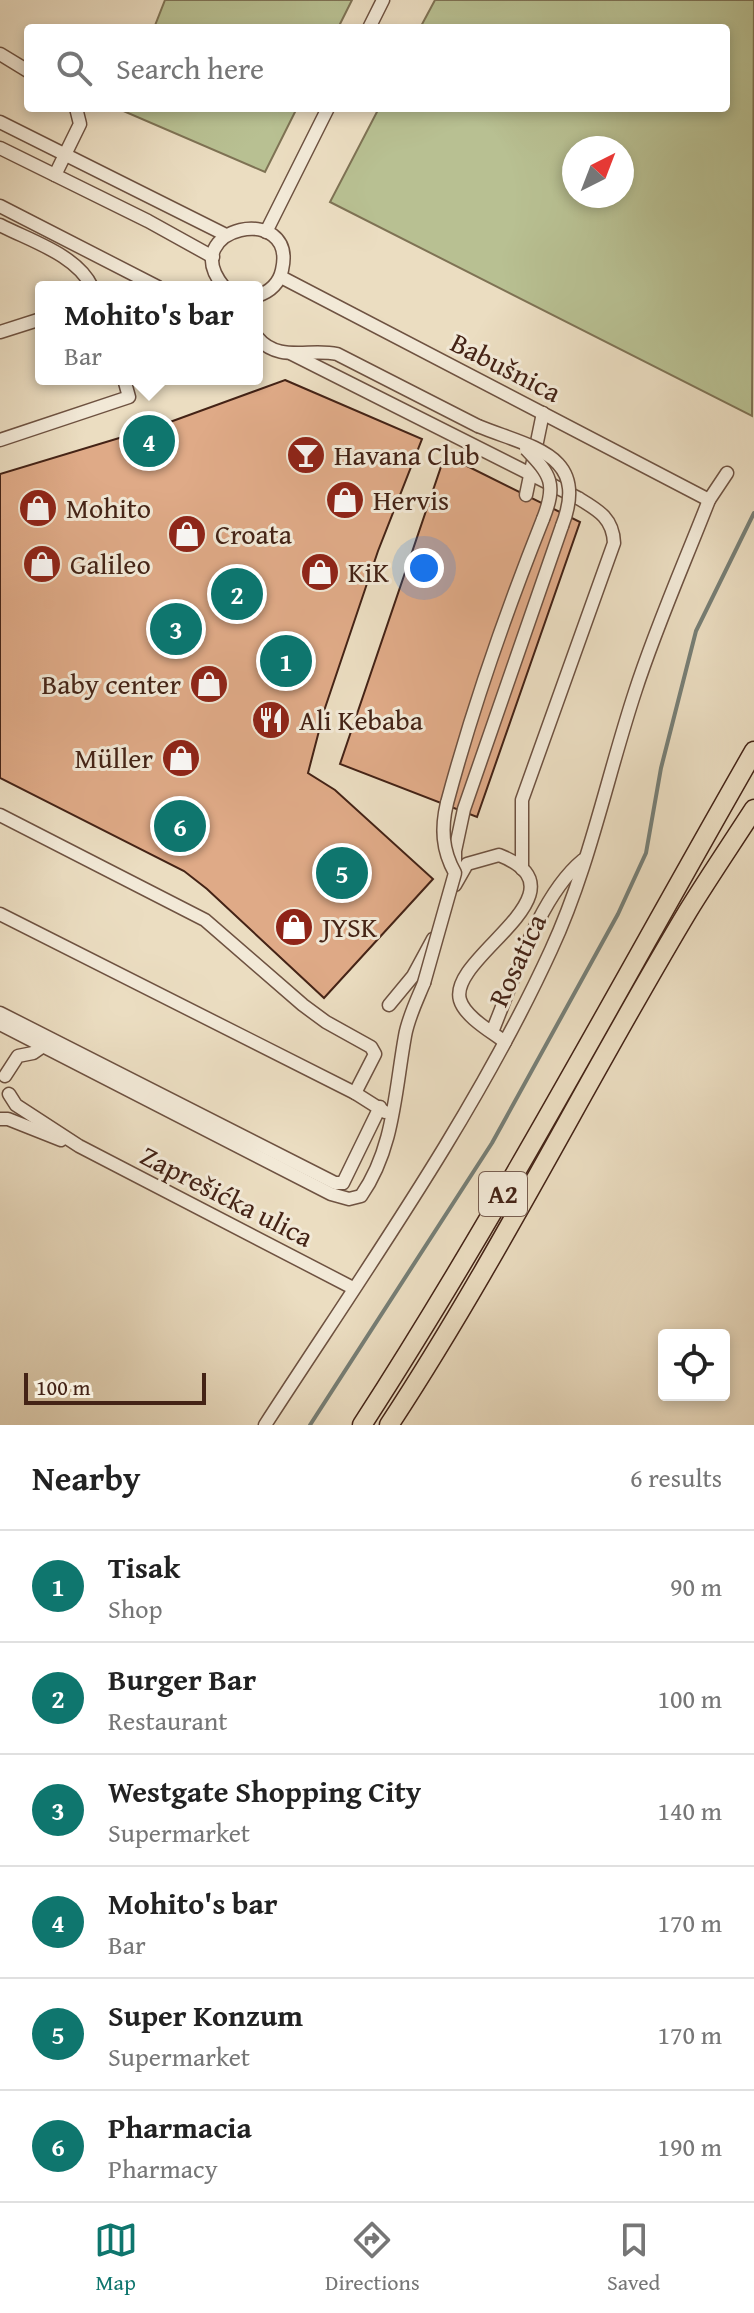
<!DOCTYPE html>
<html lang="en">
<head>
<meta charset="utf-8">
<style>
	:root { --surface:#fff; --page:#f6f6f6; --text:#222; --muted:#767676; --line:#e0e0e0; --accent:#0f766e }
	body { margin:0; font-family:"Gentium Book Plus",serif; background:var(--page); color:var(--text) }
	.controls { position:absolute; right:24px; bottom:24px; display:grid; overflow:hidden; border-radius:8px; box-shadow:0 4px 12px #0003 }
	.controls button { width:72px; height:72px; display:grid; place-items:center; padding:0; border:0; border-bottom:2px solid var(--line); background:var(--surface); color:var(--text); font:40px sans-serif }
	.compass { position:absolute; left:562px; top:136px; width:72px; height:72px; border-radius:50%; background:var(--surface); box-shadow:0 4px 12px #0003; rotate:42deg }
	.scale { position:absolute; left:24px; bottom:20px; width:182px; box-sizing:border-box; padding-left:8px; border:4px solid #442316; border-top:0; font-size:22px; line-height:28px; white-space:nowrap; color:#442316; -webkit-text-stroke:6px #f2e9d7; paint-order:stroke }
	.you { position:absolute; left:424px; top:568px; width:28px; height:28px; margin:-20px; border:6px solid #fff; border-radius:50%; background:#1a73e8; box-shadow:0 0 0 12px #1a73e833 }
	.badge { display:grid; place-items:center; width:52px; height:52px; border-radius:50%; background:var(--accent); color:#fff; font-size:26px; font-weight:700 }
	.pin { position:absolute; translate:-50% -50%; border:4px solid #fff; box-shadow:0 2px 8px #0006 }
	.popup { position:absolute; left:35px; top:281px; width:228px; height:104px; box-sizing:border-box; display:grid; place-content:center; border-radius:8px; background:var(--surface); filter:drop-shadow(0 2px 6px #0005); font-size:26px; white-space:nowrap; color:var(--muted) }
	.popup b { font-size:30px; color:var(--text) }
	.popup::after { content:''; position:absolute; left:50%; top:100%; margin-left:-16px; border:16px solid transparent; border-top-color:var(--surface) }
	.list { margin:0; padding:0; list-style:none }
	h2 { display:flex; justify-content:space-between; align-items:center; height:104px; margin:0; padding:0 32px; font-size:34px }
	h2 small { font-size:26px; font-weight:400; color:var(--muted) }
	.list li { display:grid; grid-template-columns:52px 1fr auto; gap:24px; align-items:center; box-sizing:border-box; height:112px; padding:0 32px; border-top:2px solid var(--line) }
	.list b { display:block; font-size:30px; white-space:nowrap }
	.list p { margin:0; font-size:26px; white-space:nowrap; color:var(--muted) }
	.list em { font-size:26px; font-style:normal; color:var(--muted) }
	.icon { flex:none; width:44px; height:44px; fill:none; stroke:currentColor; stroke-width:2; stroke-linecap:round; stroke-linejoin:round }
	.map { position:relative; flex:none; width:754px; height:1425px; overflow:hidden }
	.search { position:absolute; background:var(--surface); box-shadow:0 4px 12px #0003; left:24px; right:24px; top:24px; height:88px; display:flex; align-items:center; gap:20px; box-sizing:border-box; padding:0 28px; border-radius:8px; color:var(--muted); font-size:30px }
	.sheet { height:776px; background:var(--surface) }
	nav { display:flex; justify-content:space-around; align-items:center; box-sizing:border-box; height:112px; border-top:2px solid var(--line); background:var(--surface); font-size:22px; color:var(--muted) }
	nav a { display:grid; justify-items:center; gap:4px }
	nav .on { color:var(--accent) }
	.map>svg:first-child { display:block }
	.green { fill:#b8c092; stroke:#7e7254; stroke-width:2; fill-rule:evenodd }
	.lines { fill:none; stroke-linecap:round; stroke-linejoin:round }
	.stream { stroke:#767e75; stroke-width:4 }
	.building { fill:#dfaa87; stroke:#442316; stroke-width:2 }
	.minor-casing { stroke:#6e5241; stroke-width:15 }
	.highway-casing { stroke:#442316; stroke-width:21 }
	.minor { stroke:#f2e9d7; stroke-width:12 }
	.highway { stroke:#ebddc1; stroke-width:18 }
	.minor-bridge-casing { stroke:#6e5241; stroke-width:15; stroke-linecap:butt }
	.minor-bridge { stroke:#f2e9d7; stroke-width:12 }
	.labels { text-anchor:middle; stroke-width:6; stroke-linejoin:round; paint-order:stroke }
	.shield { fill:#f2e9d7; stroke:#785e50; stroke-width:2 }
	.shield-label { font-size:26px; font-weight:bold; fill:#442316 }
	.street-label { font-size:28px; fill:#442316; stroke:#f2e9d7 }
	.poi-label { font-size:28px; fill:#442316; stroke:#f2e9d7; text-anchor:start }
</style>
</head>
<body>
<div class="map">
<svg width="754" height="1425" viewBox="0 0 754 1425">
	<rect width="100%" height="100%" fill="#ebddc1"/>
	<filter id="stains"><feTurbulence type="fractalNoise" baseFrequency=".0025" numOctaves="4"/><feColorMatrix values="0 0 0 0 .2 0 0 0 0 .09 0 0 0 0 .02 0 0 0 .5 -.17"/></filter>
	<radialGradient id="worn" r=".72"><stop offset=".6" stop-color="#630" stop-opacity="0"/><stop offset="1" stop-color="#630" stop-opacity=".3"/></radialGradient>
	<g class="green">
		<path d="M165 0H352L338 28H154Z"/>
		<path d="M435 0H754L752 416 330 202 379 108H726V28H420ZM574 148H622V196H574Z"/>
		<path d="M122 108H297L265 172 121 110Z"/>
	</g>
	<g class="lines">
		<path class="stream" d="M310 1425 492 1143 618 914 646 853 661 768 696 631 754 513"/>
	</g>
	<g class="building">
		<path d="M285 380 422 439 378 551 325 708 308 773 335 790 433 879 324 998 207 889 184 871 0 778V474L159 426Z"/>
		<path d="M445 455 580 522 477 817 340 764Z"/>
	</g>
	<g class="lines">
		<defs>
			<g id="minor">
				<path d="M369 28 383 0"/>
				<path d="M0 54 28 71"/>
				<path d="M0 122 226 235"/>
				<path d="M0 148 148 221 213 257"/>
				<path d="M55 175 80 124 76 108"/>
				<path d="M0 206 158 287"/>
				<path d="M0 225C31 241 77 255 92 287"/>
				<path d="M266 232 328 108"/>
				<path d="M281 277 709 500"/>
				<path d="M224 287C174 227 298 201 282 270 279 284 269 292 257 296"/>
				<path d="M0 332 41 319"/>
				<path d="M257 337C278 363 309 348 337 354L478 426"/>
				<path d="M292 354 578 498C598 510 613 518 614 543L522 800V869"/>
				<path d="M0 440 129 397 124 379"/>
				<path d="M526 495 543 413"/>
				<path d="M447 803C473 706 506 612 543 519"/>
				<path d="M0 815 205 920 303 1005 326 1022 371 1047 375 1054 355 1093"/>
				<path d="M455 873V851L464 809 562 526"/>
				<path d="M455 885 467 864 499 855C593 892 447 957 460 1000 465 1017 492 1032 505 1042"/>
				<path d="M0 914 355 1093 385 1112"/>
				<path d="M389 1005 413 976 433 939"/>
				<path d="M0 1013 335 1183H343L380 1107"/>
				<path d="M0 1024 331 1194 349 1199 361 1196C394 1149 395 1091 405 1036 408 1018 417 1000 424 983"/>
				<path d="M492 1032C514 979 539 896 583 860"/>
				<path d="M5 1076 18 1056 33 1053 43 1046"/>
				<path d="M9 1094 16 1105 79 1146 353 1288"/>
				<path d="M0 1119H8L61 1140"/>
				<path d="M265 1425C364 1272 475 1116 551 950 589 868 607 777 635 692 656 627 684 564 709 500L727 473"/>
			</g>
			<g id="highway">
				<path d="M362 1425C503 1207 625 976 754 751"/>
				<path d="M389 1425C498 1259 586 1081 688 911 709 877 732 843 754 809"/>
			</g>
		</defs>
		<use href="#minor" class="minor-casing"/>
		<use href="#highway" class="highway-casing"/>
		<use href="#minor" class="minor"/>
		<use href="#highway" class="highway"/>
		<defs>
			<g id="minor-bridge">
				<path d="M478 426C532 448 590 454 562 526"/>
				<path d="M526 449C551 475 557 484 543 519"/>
				<path d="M424 983 455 873C442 850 441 828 447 803"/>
			</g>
		</defs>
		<use href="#minor-bridge" class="minor-bridge-casing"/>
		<use href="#minor-bridge" class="minor-bridge"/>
	</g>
	<defs>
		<symbol id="bar-disc" viewBox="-11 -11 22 22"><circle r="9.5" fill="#8f2418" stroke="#f2e9d7"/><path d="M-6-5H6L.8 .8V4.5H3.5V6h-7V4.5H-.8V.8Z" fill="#fff"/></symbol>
		<symbol id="shop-disc" viewBox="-11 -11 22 22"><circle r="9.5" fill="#8f2418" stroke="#f2e9d7"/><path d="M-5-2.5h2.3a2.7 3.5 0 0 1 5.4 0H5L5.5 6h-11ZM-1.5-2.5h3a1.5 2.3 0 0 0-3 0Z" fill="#fff"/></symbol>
		<symbol id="restaurant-disc" viewBox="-11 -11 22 22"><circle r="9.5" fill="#8f2418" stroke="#f2e9d7"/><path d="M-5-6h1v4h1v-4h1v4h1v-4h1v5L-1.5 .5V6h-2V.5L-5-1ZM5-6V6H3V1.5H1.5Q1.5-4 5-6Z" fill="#fff"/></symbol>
	</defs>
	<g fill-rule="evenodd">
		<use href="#bar-disc" x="284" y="433" width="44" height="44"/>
		<use href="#shop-disc" x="323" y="478" width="44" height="44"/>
		<use href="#shop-disc" x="16" y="486" width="44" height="44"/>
		<use href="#shop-disc" x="165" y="512" width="44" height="44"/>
		<use href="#shop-disc" x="20" y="542" width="44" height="44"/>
		<use href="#shop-disc" x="298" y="550" width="44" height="44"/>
		<use href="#shop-disc" x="187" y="662" width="44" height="44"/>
		<use href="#restaurant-disc" x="249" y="698" width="44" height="44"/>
		<use href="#shop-disc" x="159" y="736" width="44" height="44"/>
		<use href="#shop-disc" x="272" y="905" width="44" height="44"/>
	</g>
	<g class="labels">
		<rect class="shield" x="479" y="1172" width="48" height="44" rx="6"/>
		<g class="shield-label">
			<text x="503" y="1203">A2</text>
		</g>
		<g class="street-label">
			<text transform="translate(506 367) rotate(27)" y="10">Babušnica</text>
			<text transform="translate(517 960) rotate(-65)" y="10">Rosatica</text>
			<text transform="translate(227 1196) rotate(27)" y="10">Zaprešićka ulica</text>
		</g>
		<g class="poi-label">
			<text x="334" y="465">Havana Club</text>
			<text x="373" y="510">Hervis</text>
			<text x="66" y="518">Mohito</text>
			<text x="215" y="544">Croata</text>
			<text x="70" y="574">Galileo</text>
			<text x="348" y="582">KiK</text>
			<text x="181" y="694" text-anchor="end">Baby center</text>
			<text x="299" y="730">Ali Kebaba</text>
			<text x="153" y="768" text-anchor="end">Müller</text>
			<text x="322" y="937">JYSK</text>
		</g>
	</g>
	<rect width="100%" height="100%" filter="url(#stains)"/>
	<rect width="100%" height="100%" fill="url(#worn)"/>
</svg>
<div class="controls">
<button><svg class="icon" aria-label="locate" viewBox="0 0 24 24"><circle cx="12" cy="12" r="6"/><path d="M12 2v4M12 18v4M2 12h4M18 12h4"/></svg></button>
</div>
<svg class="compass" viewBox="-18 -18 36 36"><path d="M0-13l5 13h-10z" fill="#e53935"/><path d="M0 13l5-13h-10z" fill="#767676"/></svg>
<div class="scale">100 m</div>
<div class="you"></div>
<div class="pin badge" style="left:286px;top:661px">1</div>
<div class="pin badge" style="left:237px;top:594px">2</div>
<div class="pin badge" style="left:176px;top:629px">3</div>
<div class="pin badge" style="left:149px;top:441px">4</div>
<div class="popup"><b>Mohito's bar</b>Bar</div>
<div class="pin badge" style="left:342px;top:873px">5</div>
<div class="pin badge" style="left:180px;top:826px">6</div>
<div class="search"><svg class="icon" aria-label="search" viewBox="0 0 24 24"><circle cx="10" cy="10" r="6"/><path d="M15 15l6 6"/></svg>Search here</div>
</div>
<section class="sheet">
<h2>Nearby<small>6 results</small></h2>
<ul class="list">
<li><span class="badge">1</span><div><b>Tisak</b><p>Shop</p></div><em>90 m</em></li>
<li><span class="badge">2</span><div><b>Burger Bar</b><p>Restaurant</p></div><em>100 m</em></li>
<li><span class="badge">3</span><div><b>Westgate Shopping City</b><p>Supermarket</p></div><em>140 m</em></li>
<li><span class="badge">4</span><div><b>Mohito's bar</b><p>Bar</p></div><em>170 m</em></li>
<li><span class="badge">5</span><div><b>Super Konzum</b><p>Supermarket</p></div><em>170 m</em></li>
<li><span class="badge">6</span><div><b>Pharmacia</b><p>Pharmacy</p></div><em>190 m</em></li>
</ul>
</section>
<nav>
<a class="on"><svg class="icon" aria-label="map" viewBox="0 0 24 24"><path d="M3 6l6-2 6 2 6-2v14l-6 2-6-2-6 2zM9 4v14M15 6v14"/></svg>Map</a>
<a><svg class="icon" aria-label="directions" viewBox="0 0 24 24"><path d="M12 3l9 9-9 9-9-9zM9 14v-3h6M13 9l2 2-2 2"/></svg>Directions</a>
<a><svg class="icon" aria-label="saved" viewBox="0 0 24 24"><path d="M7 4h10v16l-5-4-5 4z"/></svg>Saved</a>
</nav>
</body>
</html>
